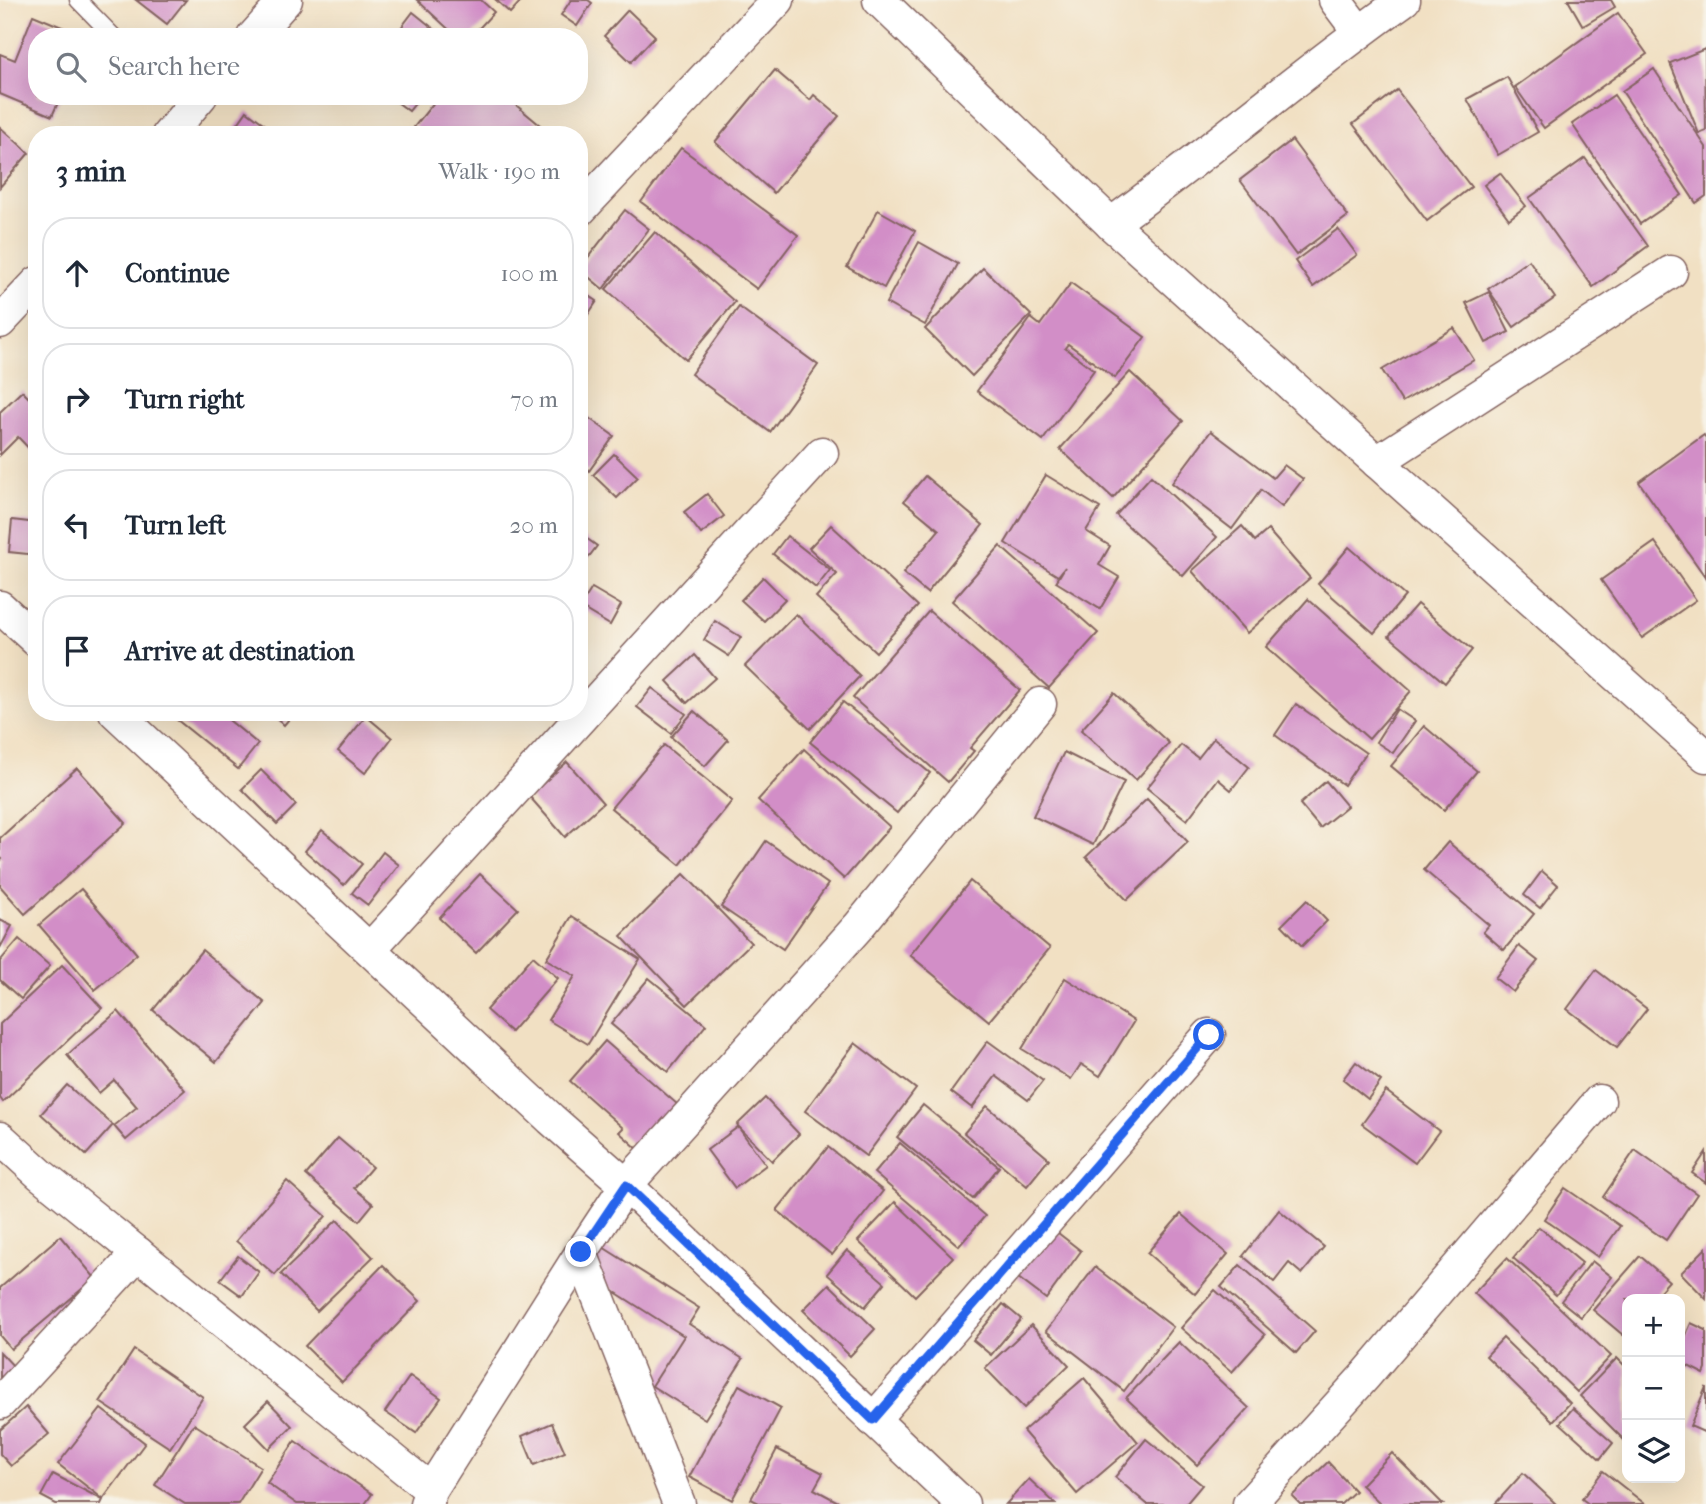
<!DOCTYPE html>
<html lang="en">
<head>
<meta charset="utf-8">
<style>
	:root { --surface:#fff; --page:#f6f6f7; --text:#1f2937; --muted:#747a83; --line:#e0e1e3 }
	body { margin:0; font-family:"IM FELL French Canon",serif; background:var(--page); color:var(--text) }
	.controls { position:absolute; right:21px; bottom:21px; display:grid; overflow:hidden; border-radius:14px; box-shadow:0 7px 28px #0002 }
	.controls button { width:63px; height:63px; display:grid; place-items:center; padding:0; border:0; border-bottom:2px solid var(--line); background:var(--surface); color:var(--text); font:35px sans-serif }
	.stop { position:absolute; width:21px; height:21px; margin:-16px; border:5px solid #2563eb; border-radius:50%; background:#fff }
	.stop.end { background:#2563eb; border-color:#fff; box-shadow:0 2px 7px #0008 }
	.list { margin:0; padding:0; list-style:none }
	h2 { display:flex; justify-content:space-between; align-items:center; height:91px; margin:0; padding:0 28px; font-size:30px }
	h2 small { font-size:23px; font-weight:400; color:var(--muted) }
	.list li { display:grid; grid-template-columns:46px 1fr auto; gap:21px; align-items:center; box-sizing:border-box; height:112px; margin:0 14px 14px; padding:0 14px; border:2px solid var(--line); border-radius:28px }
	.list b { display:block; font-size:26px; white-space:nowrap }
	.list em { font-size:23px; font-style:normal; color:var(--muted) }
	.icon { flex:none; width:38px; height:38px; fill:none; stroke:currentColor; stroke-width:2; stroke-linecap:round; stroke-linejoin:round }
	.map { position:relative; flex:none; width:1706px; height:1504px; overflow:hidden }
	.search { position:absolute; background:var(--surface); box-shadow:0 7px 28px #0002; left:28px; top:28px; width:560px; height:77px; display:flex; align-items:center; gap:18px; box-sizing:border-box; padding:0 24px; border-radius:28px; color:var(--muted); font-size:26px }
	.panel { position:absolute; background:var(--surface); box-shadow:0 7px 28px #0002; left:28px; top:126px; width:560px; height:595px; border-radius:28px }
	.map>svg:first-child { display:block }
	.building { fill:#d28ec7 }
	.lines { fill:none; stroke-linecap:round; stroke-linejoin:round }
	.lane-casing { stroke:#846360; stroke-width:19 }
	.street-casing { stroke:#846360; stroke-width:35 }
	.lane { stroke:#fff; stroke-width:16 }
	.street { stroke:#fff; stroke-width:32 }
	.route { stroke:#2563eb; stroke-width:9 }
</style>
</head>
<body>
<div class="map">
<svg width="1706" height="1504" viewBox="0 0 1706 1504">
	<rect width="100%" height="100%" fill="#f7f3e8"/>
	<filter id="ink" filterUnits="userSpaceOnUse"><feTurbulence type="fractalNoise" baseFrequency=".0143" numOctaves="2"/><feDisplacementMap in="SourceGraphic" scale="14" xChannelSelector="R" yChannelSelector="G"/><feConvolveMatrix kernelMatrix="1 2 1 2 8 2 1 2 1" color-interpolation-filters="sRGB"/></filter>
	<filter id="wash" filterUnits="userSpaceOnUse"><feTurbulence type="fractalNoise" baseFrequency=".00686" numOctaves="4" result="noise"/><feDisplacementMap in="SourceGraphic" scale="28" xChannelSelector="R" yChannelSelector="G"/><feGaussianBlur stdDeviation="1.57" result="paint"/><feColorMatrix in="noise" values="0 0 0 0 0 0 0 0 0 0 0 0 0 0 0 0 0 1.4 0 .05"/><feComposite in="paint" operator="in"/></filter>
	<g filter="url(#wash)">
		<rect width="100%" height="100%" fill="#f1e0c3"/>
		<g id="blocks">
			<g class="building">
				<path d="M136 0H186L167 24Z"/>
				<path d="M417 0H481L494 12 471 37H457Z"/>
				<path d="M496 0H522L510 13Z"/>
				<path d="M571 0H588L592 3 577 26 561 15Z"/>
				<path d="M1568 0H1611L1615 7 1583 26Z"/>
				<path d="M628 10 655 36 631 62 604 36Z"/>
				<path d="M413 12 444 37H394Z"/>
				<path d="M1618 13 1647 54 1544 128 1515 87Z"/>
				<path d="M33 15 86 37H37V96H61L52 116 0 94V54L15 60Z"/>
				<path d="M1705 49 1706 131 1699 134 1670 63Z"/>
				<path d="M1654 69 1706 147V196L1696 203 1622 91Z"/>
				<path d="M775 70 810 100 814 95 839 116 774 193 715 142Z"/>
				<path d="M1507 77 1538 132 1498 155 1467 99Z"/>
				<path d="M1397 90 1471 187 1427 221 1353 124Z"/>
				<path d="M1614 95 1682 195 1640 224 1572 124Z"/>
				<path d="M389 96H421L409 111Z"/>
				<path d="M439 96H505L552 135H424L414 127Z"/>
				<path d="M247 111 279 135H230Z"/>
				<path d="M0 127 29 153 0 187Z"/>
				<path d="M1292 140 1348 216 1296 255 1240 180Z"/>
				<path d="M681 148 798 235 757 289 641 202Z"/>
				<path d="M1585 158 1648 246 1593 287 1529 198Z"/>
				<path d="M1500 173 1526 206 1509 219 1484 185Z"/>
				<path d="M625 210 649 229 603 289 579 269Z"/>
				<path d="M878 210 915 231 884 288 847 267Z"/>
				<path d="M1338 229 1357 255 1313 287 1295 261Z"/>
				<path d="M655 232 735 302 686 360 606 289Z"/>
				<path d="M919 242 958 264 925 325 886 303Z"/>
				<path d="M1529 260 1555 298 1514 327 1488 289Z"/>
				<path d="M983 268 1031 315 972 376 925 329Z"/>
				<path d="M1071 283 1145 337 1115 378 1068 344 1065 348 1094 370 1043 440 977 391 1031 318 1040 325Z"/>
				<path d="M579 289 597 301 579 328Z"/>
				<path d="M1489 292 1509 332 1486 343 1466 303Z"/>
				<path d="M739 307 818 365 770 432 691 374Z"/>
				<path d="M1454 328 1474 360 1402 402 1382 370Z"/>
				<path d="M1130 372 1183 421 1113 498 1060 449Z"/>
				<path d="M22 391 37 406V457L18 437 0 455V412Z"/>
				<path d="M579 411 614 436 589 471 579 463Z"/>
				<path d="M1211 431 1273 478 1284 465 1303 479 1282 507 1261 490 1232 529 1172 483Z"/>
				<path d="M1704 435 1706 438V578L1639 482Z"/>
				<path d="M614 454 638 477 617 498 593 475Z"/>
				<path d="M1046 475 1100 508 1086 531 1110 546 1099 565 1119 577 1100 609 1056 582 1065 567 1058 576 1005 543Z"/>
				<path d="M925 476 983 525 927 593 903 573 939 530 904 501Z"/>
				<path d="M1151 476 1217 537 1183 576 1116 515Z"/>
				<path d="M707 494 724 516 701 534 684 512Z"/>
				<path d="M12 520 37 523V555L9 552Z"/>
				<path d="M831 525 918 606 876 652 816 597 837 574 809 548Z"/>
				<path d="M1242 526 1255 541 1268 530 1310 578 1247 633 1192 571Z"/>
				<path d="M579 533 597 546 579 570Z"/>
				<path d="M787 536 830 570 816 588 773 554Z"/>
				<path d="M1655 542 1696 600 1642 638 1601 580Z"/>
				<path d="M1000 546 1098 633 1049 688 952 601Z"/>
				<path d="M1349 547 1405 596 1374 633 1318 584Z"/>
				<path d="M763 577 785 599 764 621 741 600Z"/>
				<path d="M592 588 621 605 610 625 580 607Z"/>
				<path d="M1308 599 1411 691 1369 739 1266 647Z"/>
				<path d="M1417 604 1472 650 1445 683 1389 636Z"/>
				<path d="M929 611 1020 690 970 748 974 751 948 782 853 698Z"/>
				<path d="M796 614 860 676 810 729 745 666Z"/>
				<path d="M715 621 741 637 729 656 704 640Z"/>
				<path d="M695 655 715 678 687 703 667 681Z"/>
				<path d="M652 688 686 714 671 733 637 707Z"/>
				<path d="M1114 693 1169 743 1136 780 1081 730Z"/>
				<path d="M843 702 930 773 897 813 810 742Z"/>
				<path d="M1296 704 1366 753 1344 785 1275 735Z"/>
				<path d="M1397 709 1415 721 1393 753 1376 742Z"/>
				<path d="M694 711 728 740 705 766 671 737Z"/>
				<path d="M173 712H219L258 744 238 769 171 715Z"/>
				<path d="M270 712H295L284 725Z"/>
				<path d="M366 716 392 738 365 773 338 751Z"/>
				<path d="M1424 726 1477 771 1444 810 1391 766Z"/>
				<path d="M1214 738 1249 767 1231 790 1218 779 1187 820 1147 788 1181 745 1198 758Z"/>
				<path d="M664 745 732 801 680 865 611 808Z"/>
				<path d="M804 749 890 827 844 879 758 800Z"/>
				<path d="M1064 752 1124 782 1093 845 1033 816Z"/>
				<path d="M567 762 603 803 565 837 529 796Z"/>
				<path d="M77 768 126 823 25 914 0 886V861L2 859 0 857V838Z"/>
				<path d="M261 770 296 805 277 824 242 789Z"/>
				<path d="M1326 781 1347 806 1320 828 1300 804Z"/>
				<path d="M1147 799 1188 842 1127 900 1086 857Z"/>
				<path d="M322 830 362 864 344 885 305 851Z"/>
				<path d="M766 841 828 884 783 949 721 907Z"/>
				<path d="M1448 842 1534 914 1504 950 1483 932 1489 925 1424 870Z"/>
				<path d="M383 852 399 865 368 905 352 893Z"/>
				<path d="M1542 871 1558 885 1540 908 1524 895Z"/>
				<path d="M480 874 518 909 476 953 439 918Z"/>
				<path d="M684 874 751 943 687 1005 621 936Z"/>
				<path d="M970 881 1050 948 989 1021 910 955Z"/>
				<path d="M81 889 137 954 95 990 39 925Z"/>
				<path d="M1307 900 1327 921 1302 946 1282 925Z"/>
				<path d="M572 916 640 959 588 1044 548 1020 575 976 546 959Z"/>
				<path d="M0 920 12 926 0 948Z"/>
				<path d="M19 939 50 966 21 999 0 980V961Z"/>
				<path d="M1519 946 1538 961 1513 992 1495 978Z"/>
				<path d="M202 950 265 1003 216 1062 153 1010Z"/>
				<path d="M533 956 558 978 511 1032 486 1010Z"/>
				<path d="M62 965 102 1008 3 1102 0 1098V1024Z"/>
				<path d="M1596 970 1647 1009 1617 1047 1567 1009Z"/>
				<path d="M649 978 706 1025 668 1072 611 1024Z"/>
				<path d="M1065 978 1134 1021 1100 1076 1081 1064 1071 1079 1022 1049Z"/>
				<path d="M118 1011 185 1090 126 1140 114 1126 137 1107 114 1080 99 1093 67 1055Z"/>
				<path d="M605 1041 677 1104 639 1150 619 1132 623 1128 570 1081Z"/>
				<path d="M988 1041 1043 1081 1028 1100 996 1076 972 1108 951 1092Z"/>
				<path d="M855 1043 916 1089 866 1156 805 1111Z"/>
				<path d="M1356 1062 1381 1081 1368 1099 1343 1079Z"/>
				<path d="M67 1085 113 1125 86 1155 41 1114Z"/>
				<path d="M1386 1091 1439 1131 1415 1163 1362 1124Z"/>
				<path d="M765 1098 799 1134 772 1161 737 1125Z"/>
				<path d="M923 1105 999 1167 973 1199 897 1137Z"/>
				<path d="M987 1106 1049 1159 1027 1186 964 1133Z"/>
				<path d="M738 1127 766 1165 735 1188 707 1150Z"/>
				<path d="M338 1138 372 1167 354 1188 373 1204 359 1221 306 1175Z"/>
				<path d="M900 1143 985 1216 959 1246 874 1173Z"/>
				<path d="M828 1147 883 1191 832 1255 777 1210Z"/>
				<path d="M1635 1150 1697 1194 1666 1240 1603 1197Z"/>
				<path d="M1706 1152V1183L1692 1173Z"/>
				<path d="M287 1181 326 1216 275 1275 236 1241Z"/>
				<path d="M1565 1188 1620 1226 1598 1257 1544 1219Z"/>
				<path d="M895 1202 953 1257 915 1296 858 1241Z"/>
				<path d="M1279 1210 1324 1247 1302 1274 1289 1263 1274 1282 1243 1256Z"/>
				<path d="M1181 1214 1228 1254 1195 1294 1147 1253Z"/>
				<path d="M337 1220 373 1257 317 1311 281 1274Z"/>
				<path d="M1539 1227 1582 1263 1556 1295 1513 1258Z"/>
				<path d="M1053 1229 1081 1251 1046 1299 1017 1277Z"/>
				<path d="M60 1236 95 1278 11 1349 0 1336V1288Z"/>
				<path d="M598 1244 699 1308 689 1324 743 1359 705 1419 652 1386 684 1336 582 1271Z"/>
				<path d="M1706 1248V1299L1681 1273Z"/>
				<path d="M847 1250 885 1283 865 1307 827 1274Z"/>
				<path d="M238 1256 259 1272 242 1296 220 1280Z"/>
				<path d="M1640 1256 1669 1281 1653 1299H1627V1330L1623 1335 1593 1310Z"/>
				<path d="M1507 1258 1611 1356 1577 1392 1474 1293Z"/>
				<path d="M1592 1261 1612 1277 1581 1317 1561 1301Z"/>
				<path d="M383 1265 420 1301 342 1382 305 1346Z"/>
				<path d="M1240 1265 1315 1331 1296 1353 1221 1287Z"/>
				<path d="M1095 1267 1173 1327 1124 1391 1046 1331Z"/>
				<path d="M829 1284 875 1329 850 1356 803 1310Z"/>
				<path d="M1215 1290 1265 1335 1232 1372 1181 1328Z"/>
				<path d="M1003 1304 1021 1319 991 1355 973 1340Z"/>
				<path d="M1691 1323 1706 1330V1369L1704 1374 1680 1362V1349Z"/>
				<path d="M1031 1325 1069 1365 1024 1408 985 1368Z"/>
				<path d="M1503 1338 1570 1403 1553 1421 1486 1356Z"/>
				<path d="M1179 1342 1249 1408 1197 1465 1126 1398Z"/>
				<path d="M134 1350 203 1397 170 1448 100 1402Z"/>
				<path d="M0 1352 17 1370 0 1386Z"/>
				<path d="M1617 1358 1627 1368V1443L1580 1396Z"/>
				<path d="M410 1376 441 1398 416 1433 385 1412Z"/>
				<path d="M1084 1378 1138 1442 1077 1494 1023 1431Z"/>
				<path d="M739 1385 781 1408 732 1500 689 1477Z"/>
				<path d="M1706 1387V1433L1690 1426Z"/>
				<path d="M268 1401 292 1426 269 1449 245 1424Z"/>
				<path d="M26 1407 49 1434 11 1466 0 1454V1430Z"/>
				<path d="M1573 1408 1613 1443 1600 1459 1560 1423Z"/>
				<path d="M101 1409 145 1443 103 1499 58 1464Z"/>
				<path d="M552 1423 565 1452 534 1465 522 1436Z"/>
				<path d="M194 1424 261 1467 238 1504H185L155 1485Z"/>
				<path d="M1146 1439 1202 1485 1186 1504H1147L1115 1477Z"/>
				<path d="M295 1441 372 1494 365 1504H297L267 1483Z"/>
				<path d="M777 1449 823 1473 814 1489 842 1504H761L751 1499Z"/>
				<path d="M1392 1453 1443 1504H1381L1361 1485Z"/>
				<path d="M1328 1462 1355 1491 1341 1504H1300L1292 1496Z"/>
				<path d="M1603 1471 1645 1504H1589L1582 1499Z"/>
				<path d="M1523 1473 1556 1504H1495Z"/>
				<path d="M53 1474 103 1500 101 1504H56L41 1496Z"/>
				<path d="M1029 1479 1056 1504H1006Z"/>
			</g>
		</g>
	</g>
	<g filter="url(#ink)">
		<use href="#blocks" fill-opacity="0" stroke="#846360" stroke-width="2"/>
		<g class="lines">
			<defs>
				<path id="lane" d="M78 0 114 37"/>
				<g id="street">
					<path d="M879 0 1111 224 1706 756"/>
					<path d="M1335 0 1359 32"/>
					<path d="M253 37 286 0"/>
					<path d="M168 135 201 96"/>
					<path d="M579 211 778 0"/>
					<path d="M1111 224C1210 152 1304 71 1404 0"/>
					<path d="M0 322 37 283"/>
					<path d="M1377 462 1671 272"/>
					<path d="M0 607 37 641"/>
					<path d="M115 712 551 1119 626 1185 581 1253 431 1490 426 1504"/>
					<path d="M370 949 822 453"/>
					<path d="M0 1138 41 1175 431 1490"/>
					<path d="M581 1253 679 1504"/>
					<path d="M0 1403 138 1253"/>
					<path d="M873 1420 1209 1035"/>
					<path d="M963 1504 626 1185 858 927 1040 704"/>
					<path d="M1249 1504 1366 1375 1599 1101"/>
				</g>
			</defs>
			<use href="#lane" class="lane-casing"/>
			<use href="#street" class="street-casing"/>
			<use href="#lane" class="lane"/>
			<use href="#street" class="street"/>
		</g>
	</g>
	<g class="lines" filter="url(#ink)">
		<path class="route" d="M581 1252 626 1185 873 1420 1209 1035"/>
	</g>
</svg>
<div class="controls">
<button>+</button>
<button>−</button>
<button><svg class="icon" aria-label="layers" viewBox="0 0 24 24"><path d="M12 4l9 5-9 5-9-5zM3 14l9 5 9-5"/></svg></button>
</div>
<div class="stop" style="left:1209px;top:1035px"></div>
<div class="stop end" style="left:581px;top:1252px"></div>
<div class="search"><svg class="icon" aria-label="search" viewBox="0 0 24 24"><circle cx="10" cy="10" r="6"/><path d="M15 15l6 6"/></svg>Search here</div>
<section class="panel">
<h2>3 min<small>Walk · 190 m</small></h2>
<ul class="list">
<li><svg class="icon" aria-label="ahead" viewBox="0 0 24 24"><path d="M12 20V5M6 11l6-6 6 6"/></svg><div><b>Continue</b></div><em>100 m</em></li>
<li><svg class="icon" aria-label="right" viewBox="0 0 24 24"><path d="M7 20v-9h11M14 6l5 5-5 5"/></svg><div><b>Turn right</b></div><em>70 m</em></li>
<li><svg class="icon" aria-label="left" viewBox="0 0 24 24"><path d="M17 20v-9H6M10 6l-5 5 5 5"/></svg><div><b>Turn left</b></div><em>20 m</em></li>
<li><svg class="icon" aria-label="arrive" viewBox="0 0 24 24"><path d="M6 21V4h12l-3 4 3 4H6"/></svg><div><b>Arrive at destination</b></div></li>
</ul>
</section>
</div>
</body>
</html>
